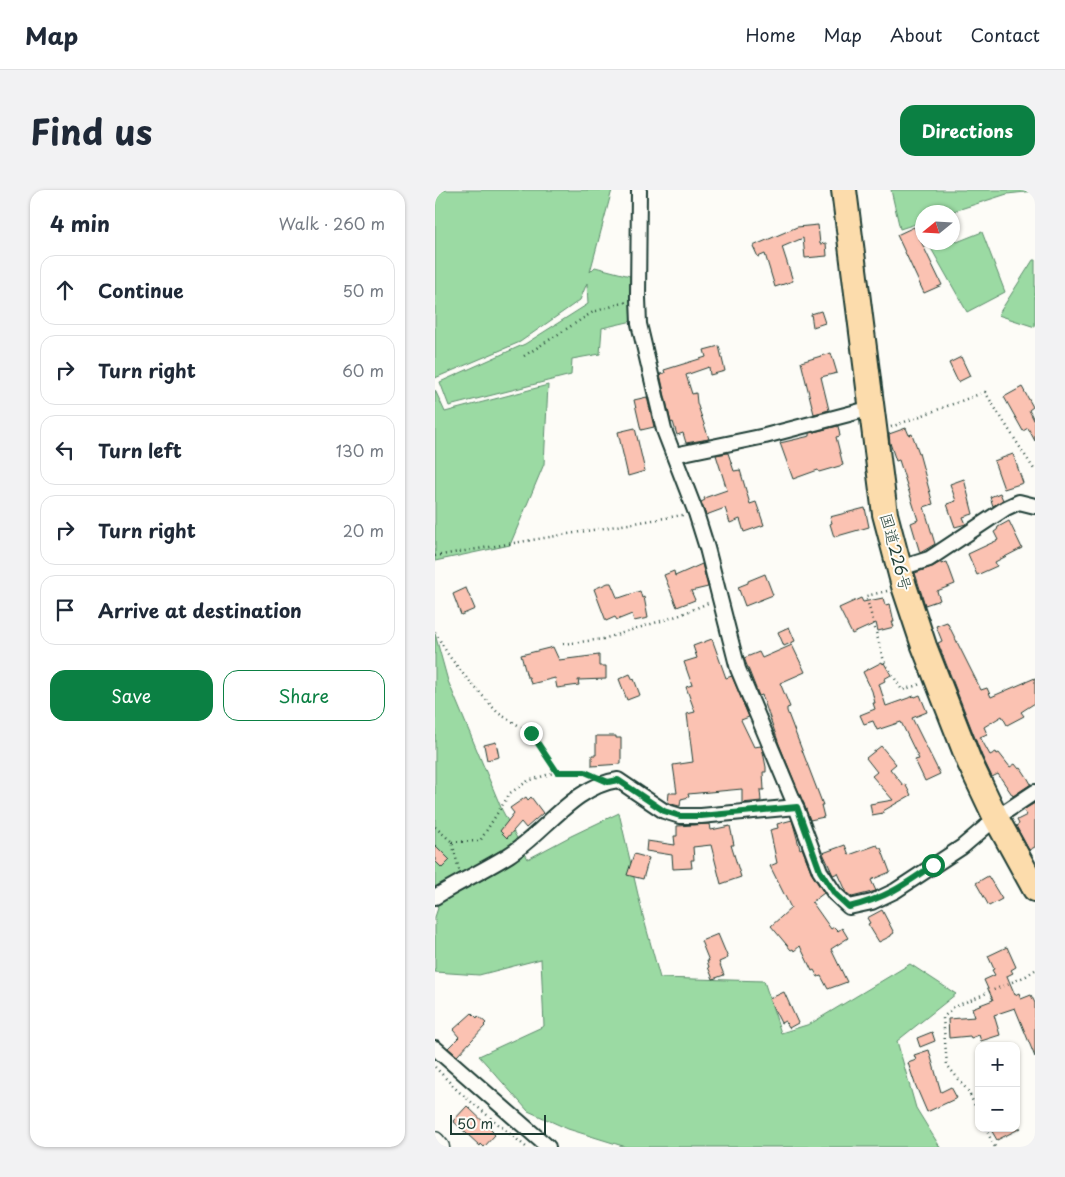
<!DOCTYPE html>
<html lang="en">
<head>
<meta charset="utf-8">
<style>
	:root { --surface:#fff; --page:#f2f2f3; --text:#1f2937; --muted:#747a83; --line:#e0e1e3; --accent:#0b8043 }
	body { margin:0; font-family:"Playpen Sans","Klee One",sans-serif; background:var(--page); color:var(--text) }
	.controls { position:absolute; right:15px; bottom:15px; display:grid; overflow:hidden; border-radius:10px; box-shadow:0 1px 4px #0004 }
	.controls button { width:45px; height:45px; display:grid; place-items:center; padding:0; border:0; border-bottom:1px solid var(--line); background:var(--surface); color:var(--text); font:25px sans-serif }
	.compass { position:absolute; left:480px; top:15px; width:45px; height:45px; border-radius:50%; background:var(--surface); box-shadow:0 1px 4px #0004; rotate:252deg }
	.scale { position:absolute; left:15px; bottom:12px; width:96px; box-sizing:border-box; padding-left:5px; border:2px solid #1f3d34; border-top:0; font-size:14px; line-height:18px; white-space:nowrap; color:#1f3d34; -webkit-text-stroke:4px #fdfcf7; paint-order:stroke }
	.stop { position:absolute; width:15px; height:15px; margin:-11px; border:4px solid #0b8043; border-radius:50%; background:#fff }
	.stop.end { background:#0b8043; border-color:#fff; box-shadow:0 1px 5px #0008 }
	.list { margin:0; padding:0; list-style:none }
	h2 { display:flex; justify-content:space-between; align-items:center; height:65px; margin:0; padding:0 20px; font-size:21px }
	h2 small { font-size:16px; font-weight:400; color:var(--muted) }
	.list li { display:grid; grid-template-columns:32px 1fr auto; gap:15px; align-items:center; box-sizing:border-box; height:70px; margin:0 10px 10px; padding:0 10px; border:1px solid var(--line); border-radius:15px }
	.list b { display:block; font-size:19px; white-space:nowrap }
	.list em { font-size:16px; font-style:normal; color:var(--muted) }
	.actions { display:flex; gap:10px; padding:15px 20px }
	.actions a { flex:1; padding:11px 0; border:1px solid var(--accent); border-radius:15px; text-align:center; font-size:18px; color:var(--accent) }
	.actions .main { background:var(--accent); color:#fff }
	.icon { flex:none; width:28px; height:28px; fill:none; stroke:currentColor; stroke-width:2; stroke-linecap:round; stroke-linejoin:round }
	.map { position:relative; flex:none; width:600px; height:957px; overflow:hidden; border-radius:15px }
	header { display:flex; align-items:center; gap:30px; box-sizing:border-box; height:70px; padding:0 25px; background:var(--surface); border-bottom:1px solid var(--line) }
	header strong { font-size:24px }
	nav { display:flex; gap:28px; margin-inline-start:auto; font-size:18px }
	.intro { display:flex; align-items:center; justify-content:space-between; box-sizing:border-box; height:120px; padding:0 30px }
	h1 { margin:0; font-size:35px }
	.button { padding:12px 22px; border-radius:15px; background:var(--accent); color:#fff; font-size:18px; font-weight:700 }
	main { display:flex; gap:30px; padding:0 30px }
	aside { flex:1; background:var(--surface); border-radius:15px; box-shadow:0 1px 4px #0004 }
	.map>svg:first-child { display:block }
	.green { fill:#9bdaa3; stroke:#5d8c6c }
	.building { fill:#fbc2b2; stroke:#1f3d34 }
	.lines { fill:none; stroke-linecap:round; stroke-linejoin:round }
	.minor-casing { stroke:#1f3d34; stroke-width:18 }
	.tertiary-casing { stroke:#1f3d34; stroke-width:21 }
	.trunk-casing { stroke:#1f3d34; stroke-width:28 }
	.path { stroke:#1f3d34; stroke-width:2.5; stroke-dasharray:1 4; stroke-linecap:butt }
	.minor { stroke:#fdfcf7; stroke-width:14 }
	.tertiary { stroke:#fdfcf7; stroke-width:18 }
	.trunk { stroke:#fcdcac; stroke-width:24 }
	.route { stroke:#0b8043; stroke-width:6 }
	.labels { text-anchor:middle; stroke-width:4; stroke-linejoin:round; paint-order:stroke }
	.street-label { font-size:16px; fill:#1f3d34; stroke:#fdfcf7 }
</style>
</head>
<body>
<header>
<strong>Map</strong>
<nav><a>Home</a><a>Map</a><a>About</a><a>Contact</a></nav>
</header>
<div class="intro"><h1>Find us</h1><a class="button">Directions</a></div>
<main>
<aside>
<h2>4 min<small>Walk · 260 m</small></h2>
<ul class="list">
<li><svg class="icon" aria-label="ahead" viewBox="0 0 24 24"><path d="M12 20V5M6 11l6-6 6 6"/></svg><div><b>Continue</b></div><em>50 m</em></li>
<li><svg class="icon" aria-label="right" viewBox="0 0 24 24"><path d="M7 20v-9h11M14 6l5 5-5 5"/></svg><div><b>Turn right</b></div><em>60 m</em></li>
<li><svg class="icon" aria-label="left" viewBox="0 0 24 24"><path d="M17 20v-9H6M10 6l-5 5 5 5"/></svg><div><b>Turn left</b></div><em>130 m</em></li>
<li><svg class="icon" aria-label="right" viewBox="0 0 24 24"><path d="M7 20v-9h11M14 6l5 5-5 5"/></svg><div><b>Turn right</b></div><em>20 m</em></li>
<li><svg class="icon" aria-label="arrive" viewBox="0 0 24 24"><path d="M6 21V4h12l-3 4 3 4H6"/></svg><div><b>Arrive at destination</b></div></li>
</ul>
<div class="actions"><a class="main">Save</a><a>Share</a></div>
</aside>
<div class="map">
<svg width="600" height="957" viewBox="0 0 600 957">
	<rect width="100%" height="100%" fill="#fdfcf7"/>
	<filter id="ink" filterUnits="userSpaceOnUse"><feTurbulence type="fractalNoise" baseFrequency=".02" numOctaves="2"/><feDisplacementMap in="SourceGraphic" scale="10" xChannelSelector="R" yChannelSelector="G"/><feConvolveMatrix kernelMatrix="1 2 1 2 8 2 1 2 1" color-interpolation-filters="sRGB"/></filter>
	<g filter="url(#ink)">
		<g class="green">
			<path d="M0 0H177L155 82 160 77 195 86 202 130 167 138 165 164 137 169 136 185 14 216 5 192 90 154 153 114 152 93 145 110 85 152 0 188Z"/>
			<path d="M456 0H600V1L572 4 516 22H488L487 32 465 39Z"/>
			<path d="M547 42 570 102 532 122 493 53 518 52V48L522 52Z"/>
			<path d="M598 70H600V137L563 125Z"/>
			<path d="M113 195 109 274 75 355 0 371V200L10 222Z"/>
			<path d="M0 444 13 491 67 620 93 669 136 646 184 623 208 726 225 788 329 791 346 843 375 834 475 774 521 804 462 851 481 918 505 957H191L133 939 93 921 44 866 109 836 106 769 44 785 0 782V727L3 718 0 710Z"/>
		</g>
		<g class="building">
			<path d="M383 35 385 54 391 53 392 66 370 68 368 48 347 57 358 91 340 97 330 64 323 67 318 56 362 37Z"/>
			<path d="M479 37 507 95 489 103 462 45Z"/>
			<path d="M386 121 390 133 378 137 376 124Z"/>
			<path d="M284 156 290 181 275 185 274 177 251 185 257 204 261 203 262 213 274 249 251 253 248 243 242 245 238 232 236 233 225 184 230 183 229 180 271 167 269 160Z"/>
			<path d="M396 163 402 183 386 187 394 220 379 224 366 172Z"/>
			<path d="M526 167 535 186 523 192 514 173Z"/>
			<path d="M587 197 598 217 594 220 600 232V251L593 238 588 241 569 207Z"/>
			<path d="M212 207 219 237 206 240 199 210Z"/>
			<path d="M403 236 405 246 401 247 408 275 384 282 383 280 358 289 345 253 375 246V243Z"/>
			<path d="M200 238 210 281 193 286 183 242Z"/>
			<path d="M471 238 474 245 477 244 484 263 498 314 489 317 500 354 485 363 476 333 483 330 464 270 461 271 455 253 454 244Z"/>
			<path d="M293 263 299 281 305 280 315 314 321 312 329 335 309 342 305 329 295 333 290 318 271 325 266 312 270 310 269 308 292 300 281 265Z"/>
			<path d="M578 264 588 293 569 299 559 271Z"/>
			<path d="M529 289 538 324 528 327 531 334 520 337 512 314 521 311 515 294Z"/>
			<path d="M565 303 568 310 558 316 555 307Z"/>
			<path d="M430 318 434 337 399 347 395 334 397 333 395 327Z"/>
			<path d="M574 331 587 358 560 372 562 376 542 385 533 364 563 350 559 342 562 340 563 337Z"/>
			<path d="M506 372V374L512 372 520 394 502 401 505 410 490 415 480 383 497 377Z"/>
			<path d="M267 374 273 397 256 401 260 410 242 417 229 385 239 381 240 386Z"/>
			<path d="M330 384 338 405 310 416 303 397 313 393V391Z"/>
			<path d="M173 393H176L182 407 184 408 205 401 207 408 209 407 213 428 199 431 197 424 182 430 180 427 171 431 159 399Z"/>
			<path d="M31 398 40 419 26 425 18 404Z"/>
			<path d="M426 408 428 412 448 408 450 415 455 414 459 432H457L459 437 443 441 441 433 417 444 404 418Z"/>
			<path d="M512 432 546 500 552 498 556 507 600 488V513L586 522 589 526 572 535 567 526 549 537 552 544 545 547 555 565 561 562 562 564 564 563 575 577 580 574 584 579 586 578 592 587 596 594 578 606 563 584 557 587 547 566 503 453 507 451 501 436Z"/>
			<path d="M354 437 360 451 349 456 343 442Z"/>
			<path d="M277 449 291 488 297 486 314 527 306 530 319 557 326 556 328 562 331 577V582H328L329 600H325L326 611 307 613V599L253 604 254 607 246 609 245 616H244L233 613 234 603H242L238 575 258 572 252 524 260 522 251 497 257 495 249 472 262 468 258 456Z"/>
			<path d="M357 455 370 482 345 493 355 517 352 518V521L388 615H386L389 627 375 630 344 554 327 505 324 506 309 468 324 462 327 468Z"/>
			<path d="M118 457 124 470 164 465V476H171V489L143 490 144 495 122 498 120 488 96 494 94 487H92L86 465Z"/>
			<path d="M447 472 448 474 449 473 456 485 449 489 450 491 444 494 451 516 479 506 480 507 485 505 492 522 477 528 505 584 490 591 480 570 484 569 466 532 442 540 438 531 429 534 425 525 440 519 438 513H440L437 501 428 482Z"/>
			<path d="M195 484 198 490 199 489 205 505 192 510 184 489Z"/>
			<path d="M161 546H181V548H186V574L157 576V565H161Z"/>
			<path d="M61 552 64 567 52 570 49 555Z"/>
			<path d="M446 556 461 574 455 579 468 595 470 594 476 605 448 621V623L437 625 435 614 458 610 437 586 442 582 431 568Z"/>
			<path d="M91 607 93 610 96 607 108 623 91 638 86 632 72 648 65 641 79 623 75 618Z"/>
			<path d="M600 613V657L594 660 581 636 584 634 582 630 592 625 588 620Z"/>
			<path d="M357 630 365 659 367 658 377 684 389 703 377 712 396 739 399 737 403 741 407 738 413 748 396 759 412 792 393 799 386 786 383 787 379 780 377 781 365 756 359 761 358 759 356 760 336 736 356 718 335 676 342 673 335 640 343 638 342 634Z"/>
			<path d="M275 634 276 640 295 636 299 655H296L306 687 286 694 276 655 258 657 259 670H256L257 678 238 679 237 665 211 661 212 651 240 655 239 646H242V636Z"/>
			<path d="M0 655 15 670 7 678 0 671Z"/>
			<path d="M410 655 414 665 442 655 444 658H446L455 682 436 690 441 701 417 707 412 703 403 683 398 685 388 663Z"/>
			<path d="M199 664 214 668 208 689 192 685Z"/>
			<path d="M553 686 567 709 554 716 541 693Z"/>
			<path d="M447 720 459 743 456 745V746L444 752 433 734 435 733 432 728Z"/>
			<path d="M283 744 293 768 284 772 289 785 278 789 273 777H274L272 771H274L266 751Z"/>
			<path d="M572 757 581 777 576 780 578 783 572 786 580 805 584 803 586 809 596 805 600 813V867L580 818 559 825 565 845 546 851 544 845 536 848 535 846 514 848 513 829 540 827 537 818 558 810 549 790 560 785 557 780 559 779 553 766Z"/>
			<path d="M349 802 363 833 354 838 350 831 346 833 334 809Z"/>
			<path d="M37 823 42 828 43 826 51 833 49 835 50 836 22 866 13 858 24 847 18 840Z"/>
			<path d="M497 842 500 851 485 857 482 848Z"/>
			<path d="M494 860 506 902 516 897 522 908 492 922 480 894 473 873 481 870 479 865Z"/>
			<path d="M32 916 58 941 57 942 60 945 49 957 46 954 45 956 18 931Z"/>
			<path d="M555 938H586L562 950Z"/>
		</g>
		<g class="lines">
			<defs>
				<g id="minor">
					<path d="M204 0 203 108 204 134 229 240 261 323 272 358 303 479 361 617 385 681 400 704 414 717 437 712 460 701 527 657 561 628 600 602"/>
					<path d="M239 265 330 246 437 218"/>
					<path d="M465 378 494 369 571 318 584 312 600 316"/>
					<path d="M0 707C24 692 50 680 74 665 110 642 139 596 183 590L229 621 245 626H266L361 617"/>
					<path d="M0 858 113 957"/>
				</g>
				<path id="tertiary" d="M0 951 5 957"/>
				<path id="trunk" d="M409 0 450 324 469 396 489 456 534 571 561 628 600 699"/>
			</defs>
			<use href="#minor" class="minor-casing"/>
			<use href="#tertiary" class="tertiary-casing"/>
			<use href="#trunk" class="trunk-casing"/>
			<g class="path">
				<path d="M89 166 158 122 191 112"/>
				<path d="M456 237 550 202 600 281"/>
				<path d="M0 366 248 325"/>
				<path d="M452 401 431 406 449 471 467 500 486 494"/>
				<path d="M0 442 14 466 29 485 63 523 96 543 122 582H150L158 585"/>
				<path d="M128 454 168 449 245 425 273 413"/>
				<path d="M0 637 17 652 24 680"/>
				<path d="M17 652 45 651 75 603 93 591 121 582"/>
				<path d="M0 877 23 901 91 957"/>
				<path d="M544 924 533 901 512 875 508 828 517 818 591 786 600 780"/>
				<path d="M550 938 560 957"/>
			</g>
			<use href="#minor" class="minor"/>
			<use href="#tertiary" class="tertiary"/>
			<use href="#trunk" class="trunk"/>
		</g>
	</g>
	<g class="lines" filter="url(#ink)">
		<path class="route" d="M96 543 122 582H150L173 592 183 590 229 621 245 626H266L362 617 385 681 400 704 414 717C451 708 468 696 498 675"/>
	</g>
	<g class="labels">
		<g class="street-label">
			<text transform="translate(461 362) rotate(75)" y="6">国道226号</text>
		</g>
	</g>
</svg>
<div class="controls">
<button>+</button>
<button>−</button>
</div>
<svg class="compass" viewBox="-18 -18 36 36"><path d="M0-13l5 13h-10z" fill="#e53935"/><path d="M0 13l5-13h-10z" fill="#747a83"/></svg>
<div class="scale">50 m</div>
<div class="stop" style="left:498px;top:675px"></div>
<div class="stop end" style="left:96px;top:543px"></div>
</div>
</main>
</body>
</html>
